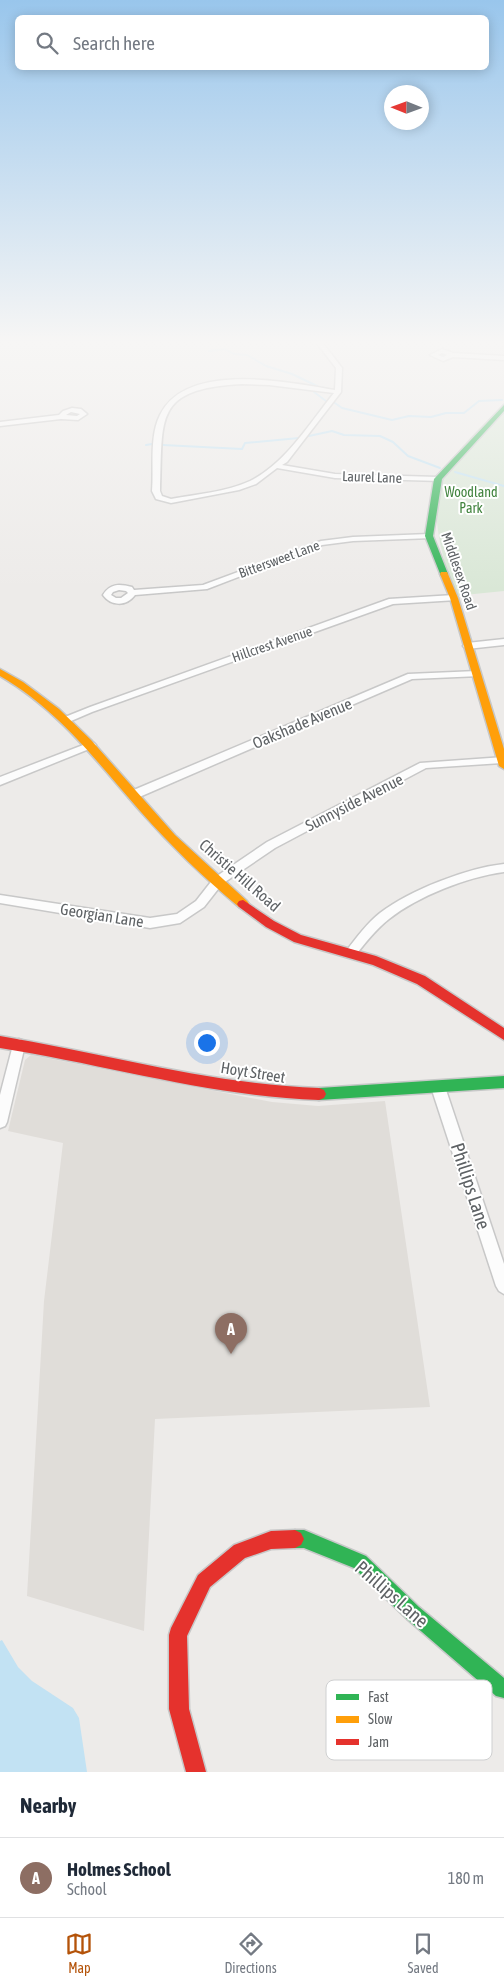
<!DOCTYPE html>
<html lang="en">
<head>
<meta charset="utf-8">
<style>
	:root { --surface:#fff; --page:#f2f2f3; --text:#1f2937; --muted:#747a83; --line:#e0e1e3; --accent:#b45309 }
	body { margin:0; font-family:"Asap Condensed",sans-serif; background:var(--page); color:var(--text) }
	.compass { position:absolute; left:384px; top:85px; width:45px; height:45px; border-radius:50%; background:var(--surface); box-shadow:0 2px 12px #0003; rotate:271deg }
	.you { position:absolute; left:206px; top:1042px; width:18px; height:18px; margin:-12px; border:4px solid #fff; border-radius:50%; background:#1a73e8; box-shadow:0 0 0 8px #1a73e833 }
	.badge { display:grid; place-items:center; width:32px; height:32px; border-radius:50%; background:var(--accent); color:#fff; font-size:16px; font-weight:700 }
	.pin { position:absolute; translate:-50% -41px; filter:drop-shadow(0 1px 2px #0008) }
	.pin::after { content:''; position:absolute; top:26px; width:18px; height:15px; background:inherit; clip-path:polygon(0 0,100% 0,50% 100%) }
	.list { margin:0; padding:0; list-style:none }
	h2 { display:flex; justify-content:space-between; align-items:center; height:65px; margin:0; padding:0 20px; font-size:21px }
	h2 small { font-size:16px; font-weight:400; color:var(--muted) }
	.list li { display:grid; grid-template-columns:32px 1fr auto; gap:15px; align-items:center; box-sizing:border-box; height:80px; padding:0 20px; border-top:1px solid var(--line) }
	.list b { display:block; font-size:19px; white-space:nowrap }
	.list p { margin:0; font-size:16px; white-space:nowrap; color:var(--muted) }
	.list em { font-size:16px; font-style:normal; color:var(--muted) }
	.icon { flex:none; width:28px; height:28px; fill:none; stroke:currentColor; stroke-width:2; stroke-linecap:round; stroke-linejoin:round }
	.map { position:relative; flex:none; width:504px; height:1772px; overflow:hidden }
	.search { position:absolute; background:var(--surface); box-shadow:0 2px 12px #0003; left:15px; right:15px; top:15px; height:55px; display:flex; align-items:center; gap:12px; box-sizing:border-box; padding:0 18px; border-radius:8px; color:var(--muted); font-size:19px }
	.sheet { height:145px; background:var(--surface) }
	nav { display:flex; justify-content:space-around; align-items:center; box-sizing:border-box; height:70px; border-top:1px solid var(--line); background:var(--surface); font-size:14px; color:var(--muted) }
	nav a { display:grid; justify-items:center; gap:2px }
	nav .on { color:var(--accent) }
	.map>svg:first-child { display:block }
	.education { fill:#e0ddd9 }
	.green { fill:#d9e7d6 }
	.water { fill:#c2e2f3 }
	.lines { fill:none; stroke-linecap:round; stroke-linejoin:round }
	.stream { stroke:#c2e2f3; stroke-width:2 }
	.street-casing { stroke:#c8c8c8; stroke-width:3 }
	.fast-casing { stroke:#c7c8c8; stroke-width:3 }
	.slow-casing { stroke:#c7c8c8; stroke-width:3 }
	.jam-casing { stroke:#c7c8c8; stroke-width:3 }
	.street { fill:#fcfcfc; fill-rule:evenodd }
	.fast { fill:#30b455; fill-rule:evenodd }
	.slow { fill:#ff9f0a; fill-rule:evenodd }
	.jam { fill:#e5322d; fill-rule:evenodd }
	.labels { text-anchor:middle; stroke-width:4; stroke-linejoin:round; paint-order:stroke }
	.far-street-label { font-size:14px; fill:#5e6265; stroke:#fff }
	.far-park-label { font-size:14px; fill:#42843f; stroke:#fff }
	.street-label { font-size:16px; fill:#5e6265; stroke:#fff }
	.near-street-label { font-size:19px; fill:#5e6265; stroke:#fff }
	.key { fill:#fff; stroke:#cfd0d1; stroke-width:1 }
	.key-label { font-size:14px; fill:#5e6265 }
</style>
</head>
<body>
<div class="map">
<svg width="504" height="1772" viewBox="0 0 504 1772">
	<rect width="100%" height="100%" fill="#edebe9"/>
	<path class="education" d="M31 1055 272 1102 318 1106 385 1101 430 1407 155 1419 144 1631 27 1596 44 1301 63 1143 8 1131 25 1060Z"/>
	<path class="green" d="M504 403V591L454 596C445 563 428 513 441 480 453 450 483 426 504 403Z"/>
	<path class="water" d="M2 1640 18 1667 32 1681 73 1708 79 1718 87 1772H0V1641Z"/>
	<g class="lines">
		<g class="stream">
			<path d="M209 351 225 349 234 354 247 355 266 366 292 374 317 386"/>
			<path d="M314 392 326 401"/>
			<path d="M335 403 342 408 392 420 409 416 431 417 446 413H464L479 401 502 400"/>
			<path d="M309 436 332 431 344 435 380 436 393 442 408 456 440 468"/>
			<path d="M146 445 152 444"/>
			<path d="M163 445 242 449 245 443 299 438"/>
			<path d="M455 472 504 486"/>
		</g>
		<defs>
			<g id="street">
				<path d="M316 342H322L342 368 341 392 287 462 282 465 335 474 438 477 442 479 441 481 335 478 277 468 256 484 239 490 171 503 156 499 152 491C154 467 149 437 160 415 186 361 287 382 335 390L336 368ZM242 384 269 385 334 393C309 424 286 463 250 481 226 492 197 494 171 499L162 496 160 491C163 417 153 389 242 384Z"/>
				<path d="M442 349 453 353 504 356V360L453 357 443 361 430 355ZM442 353 447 355 443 357 438 355Z"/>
				<path d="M72 408 81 409 87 414 78 420 61 419 0 426V422L59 415 63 411ZM71 412 80 414 77 416 66 415Z"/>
				<path d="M429 534H432V538L353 541 322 545 207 589 135 595C126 607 111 606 103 595 110 583 120 584 132 587L134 590 203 585 321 541 353 537ZM119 590 126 591 128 593 121 598H116L111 595 113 592Z"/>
				<path d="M454 595 458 598 457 600 393 604 92 712 71 721H65L63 719 65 717 90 707 389 599Z"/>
				<path d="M504 639V645L467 649 463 646 467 643Z"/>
				<path d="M477 671 480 672V676L412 679 137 798H129L128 795 129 792 408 674Z"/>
				<path d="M91 742 94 743 96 745 94 747 0 785V777Z"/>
				<path d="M504 757V763H502L426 768 275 848 222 884 204 907 180 923 150 928 0 903V895L150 918 177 914 196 901 214 878 267 842 420 763Z"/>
				<path d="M504 864V872C467 877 418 896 389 919 376 929 365 943 355 956L351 958 347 956 345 953 347 950C357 937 367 923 380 913 410 890 467 868 504 864Z"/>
				<path d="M19 1039 24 1041 25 1045 7 1122 5 1126 0 1128V1095L13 1045 14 1041Z"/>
				<path d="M438 1081 443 1083 445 1087 504 1264V1294L499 1291 496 1286 431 1087 433 1083Z"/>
			</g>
			<g id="fast">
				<path d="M504 405V411L442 479 433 536 448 574 447 576H441L425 536 434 479Z"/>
				<path d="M504 1076V1088L319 1100 314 1098 312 1094 314 1090 319 1088Z"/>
				<path d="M295 1530H304L366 1556 419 1607 504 1678V1698L496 1696 407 1619 354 1568 304 1548H295L289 1545 286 1539 289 1533Z"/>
			</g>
			<g id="slow">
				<path d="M441 572H447L448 574 458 598 504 749V769L499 766 450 598 440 574Z"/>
				<path d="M0 669 23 682 59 709 91 740 175 835 247 901 249 904 247 907H239C204 878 171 846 141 812 96 761 60 711 0 676Z"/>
			</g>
			<g id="jam">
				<path d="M243 900 274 921 301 935 376 956 425 976 504 1028V1040L417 984 373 965 294 942 266 927 239 907 237 904 239 901Z"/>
				<path d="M0 1036C107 1054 210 1084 319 1088L324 1090 326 1094 324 1098 319 1100C209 1096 108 1065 0 1048Z"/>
				<path d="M295 1530 301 1533 304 1539 301 1545 295 1548 271 1549 245 1558 210 1587 187 1636 189 1709 206 1772H186L169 1709V1635L171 1628 198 1575 234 1545 271 1531Z"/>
			</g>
		</defs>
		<use href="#street" class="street-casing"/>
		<use href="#fast" class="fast-casing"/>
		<use href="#slow" class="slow-casing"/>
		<use href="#jam" class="jam-casing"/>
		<use href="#street" class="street"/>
		<use href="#fast" class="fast"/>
		<use href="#slow" class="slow"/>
		<use href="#jam" class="jam"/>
	</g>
	<linearGradient id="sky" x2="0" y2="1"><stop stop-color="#99c6ec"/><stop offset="0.58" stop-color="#f7f6f5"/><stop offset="1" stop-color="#f7f6f5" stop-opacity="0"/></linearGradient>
	<rect width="504" height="590" fill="url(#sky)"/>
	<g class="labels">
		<g class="far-street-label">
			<text transform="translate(372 477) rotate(2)" y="5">Laurel Lane</text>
			<text transform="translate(279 559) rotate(-20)" y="5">Bittersweet Lane</text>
			<text transform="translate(459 571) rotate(71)" y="5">Middlesex Road</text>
			<text transform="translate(272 644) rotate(-19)" y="5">Hillcrest Avenue</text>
		</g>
		<g class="far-park-label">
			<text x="471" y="497">Woodland<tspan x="471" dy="16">Park</tspan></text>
		</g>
		<g class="street-label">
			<text transform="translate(302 723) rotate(-23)" y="6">Oakshade Avenue</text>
			<text transform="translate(354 802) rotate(-27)" y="6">Sunnyside Avenue</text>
			<text transform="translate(240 875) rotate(41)" y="6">Christie Hill Road</text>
			<text transform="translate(102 915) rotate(9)" y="6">Georgian Lane</text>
			<text transform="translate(253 1072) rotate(9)" y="6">Hoyt Street</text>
		</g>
		<g class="near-street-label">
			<text transform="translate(471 1186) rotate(72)" y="7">Phillips Lane</text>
			<text transform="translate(392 1594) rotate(41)" y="7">Phillips Lane</text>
		</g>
	</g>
	<rect x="326" y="1680" width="166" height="80" rx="8" class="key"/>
	<rect x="336" y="1694" width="23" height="6" fill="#30b455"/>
	<rect x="336" y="1716" width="23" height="7" fill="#ff9f0a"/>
	<rect x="336" y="1739" width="23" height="6" fill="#e5322d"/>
	<g class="key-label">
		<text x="368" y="1702">Fast</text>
		<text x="368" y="1724">Slow</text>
		<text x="368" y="1747">Jam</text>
	</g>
</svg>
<svg class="compass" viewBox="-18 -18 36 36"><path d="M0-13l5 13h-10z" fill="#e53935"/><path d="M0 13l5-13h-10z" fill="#747a83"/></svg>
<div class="you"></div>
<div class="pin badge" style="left:231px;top:1354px;background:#8d6e63">A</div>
<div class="search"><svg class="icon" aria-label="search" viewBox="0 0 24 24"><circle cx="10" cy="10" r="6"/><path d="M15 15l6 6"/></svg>Search here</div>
</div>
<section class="sheet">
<h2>Nearby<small></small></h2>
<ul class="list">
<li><span class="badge" style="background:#8d6e63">A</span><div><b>Holmes School</b><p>School</p></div><em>180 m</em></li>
</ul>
</section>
<nav>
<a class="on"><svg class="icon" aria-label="map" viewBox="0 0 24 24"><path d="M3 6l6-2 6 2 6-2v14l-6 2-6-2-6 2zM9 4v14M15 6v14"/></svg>Map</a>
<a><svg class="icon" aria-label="directions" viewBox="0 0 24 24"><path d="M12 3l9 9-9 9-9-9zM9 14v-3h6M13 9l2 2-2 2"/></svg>Directions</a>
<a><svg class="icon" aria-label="saved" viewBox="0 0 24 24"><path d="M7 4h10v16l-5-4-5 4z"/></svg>Saved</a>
</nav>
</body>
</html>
